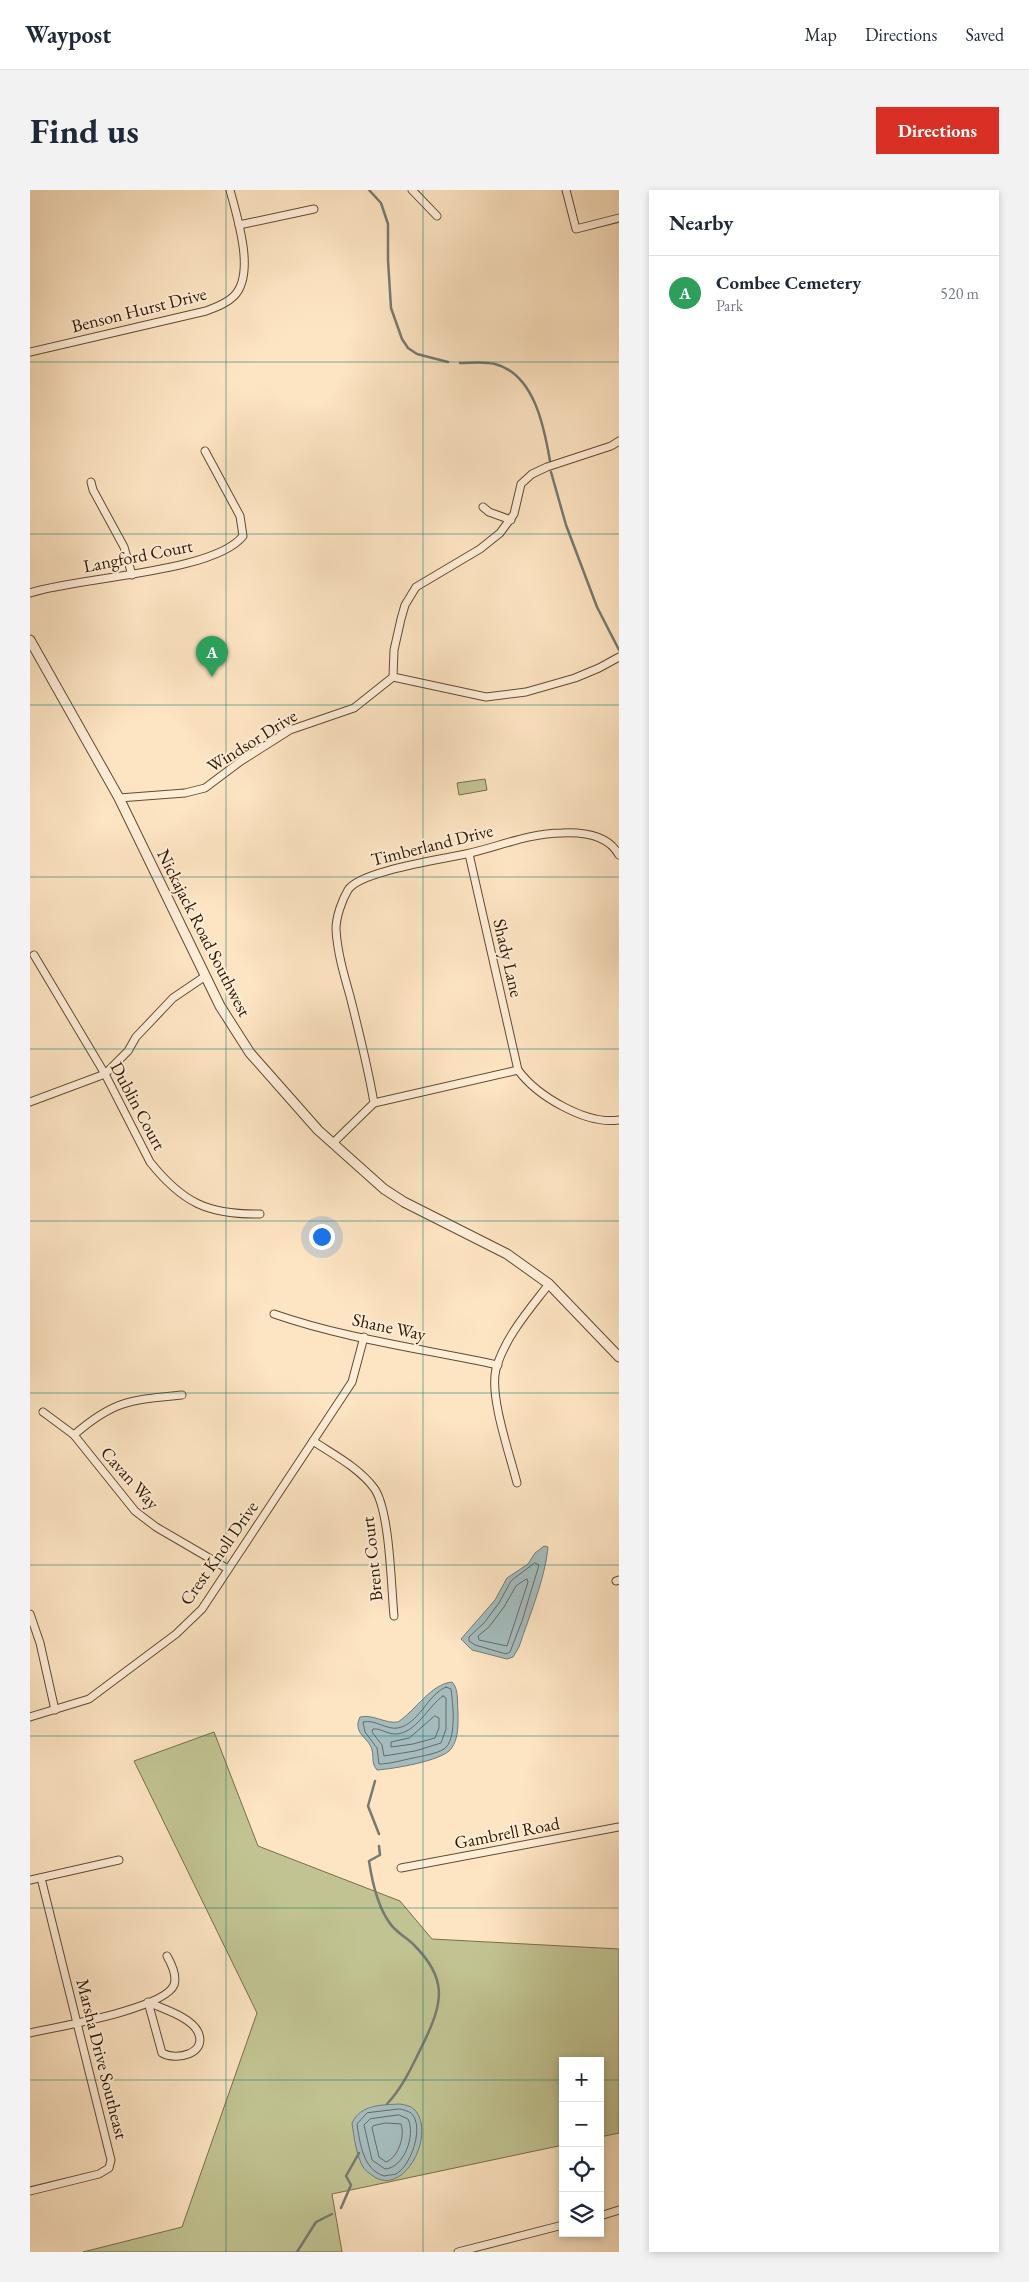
<!DOCTYPE html>
<html lang="en">
<head>
<meta charset="utf-8">
<style>
	:root { --surface:#fff; --page:#f2f2f3; --text:#1f2937; --muted:#747a83; --line:#e0e1e3; --accent:#d93025 }
	body { margin:0; font-family:"EB Garamond",serif; background:var(--page); color:var(--text) }
	.controls { position:absolute; right:15px; bottom:15px; display:grid; overflow:hidden; border-radius:0px; box-shadow:0 2px 8px #0003 }
	.controls button { width:45px; height:45px; display:grid; place-items:center; padding:0; border:0; border-bottom:1px solid var(--line); background:var(--surface); color:var(--text); font:25px sans-serif }
	.you { position:absolute; left:291px; top:1046px; width:18px; height:18px; margin:-12px; border:4px solid #fff; border-radius:50%; background:#1a73e8; box-shadow:0 0 0 8px #1a73e833 }
	.badge { display:grid; place-items:center; width:32px; height:32px; border-radius:50%; background:var(--accent); color:#fff; font-size:16px; font-weight:700 }
	.pin { position:absolute; translate:-50% -41px; filter:drop-shadow(0 1px 2px #0008) }
	.pin::after { content:''; position:absolute; top:26px; width:18px; height:15px; background:inherit; clip-path:polygon(0 0,100% 0,50% 100%) }
	.list { margin:0; padding:0; list-style:none }
	h2 { display:flex; justify-content:space-between; align-items:center; height:65px; margin:0; padding:0 20px; font-size:21px }
	h2 small { font-size:16px; font-weight:400; color:var(--muted) }
	.list li { display:grid; grid-template-columns:32px 1fr auto; gap:15px; align-items:center; box-sizing:border-box; height:75px; padding:0 20px; border-top:1px solid var(--line) }
	.list b { display:block; font-size:19px; white-space:nowrap }
	.list p { margin:0; font-size:16px; white-space:nowrap; color:var(--muted) }
	.list em { font-size:16px; font-style:normal; color:var(--muted) }
	.icon { flex:none; width:28px; height:28px; fill:none; stroke:currentColor; stroke-width:2; stroke-linecap:round; stroke-linejoin:round }
	.map { position:relative; flex:none; width:589px; height:2062px; overflow:hidden; border-radius:0px }
	header { display:flex; align-items:center; gap:30px; box-sizing:border-box; height:70px; padding:0 25px; background:var(--surface); border-bottom:1px solid var(--line) }
	header strong { font-size:24px }
	nav { display:flex; gap:28px; margin-inline-start:auto; font-size:18px }
	.intro { display:flex; align-items:center; justify-content:space-between; box-sizing:border-box; height:120px; padding:0 30px }
	h1 { margin:0; font-size:35px }
	.button { padding:12px 22px; border-radius:0px; background:var(--accent); color:#fff; font-size:18px; font-weight:700 }
	main { display:flex; gap:30px; padding:0 30px }
	aside { flex:1; background:var(--surface); border-radius:0px; box-shadow:0 2px 8px #0003 }
	.map>svg:first-child { display:block }
	.green { fill:#c1c492; stroke:#786e4a }
	.water { fill:#a4bcbe; stroke:#757a72 }
	.lines { fill:none; stroke-linecap:round; stroke-linejoin:round }
	.shore { stroke:#6a6a60; stroke-width:1 }
	.stream { stroke:#757a72; stroke-width:2.5 }
	.minor-casing { stroke:#624b31; stroke-width:9 }
	.tertiary-casing { stroke:#624b31; stroke-width:11 }
	.minor { stroke:#feedd7; stroke-width:7 }
	.tertiary { stroke:#feedd7; stroke-width:9 }
	.grid { fill:none; stroke:#0f766e; stroke-width:1; stroke-opacity:0.55 }
	.labels { text-anchor:middle; stroke-width:4; stroke-linejoin:round; paint-order:stroke }
	.street-label { font-size:18px; fill:#2f1801; stroke:#feedd7 }
</style>
</head>
<body>
<header>
<strong>Waypost</strong>
<nav><a>Map</a><a>Directions</a><a>Saved</a></nav>
</header>
<div class="intro"><h1>Find us</h1><a class="button">Directions</a></div>
<main>
<div class="map">
<svg width="589" height="2062" viewBox="0 0 589 2062">
	<rect width="100%" height="100%" fill="#fde4c2"/>
	<filter id="stains"><feTurbulence type="fractalNoise" baseFrequency=".004" numOctaves="4"/><feColorMatrix values="0 0 0 0 .2 0 0 0 0 .09 0 0 0 0 .02 0 0 0 .5 -.17"/></filter>
	<radialGradient id="worn" r=".72"><stop offset=".6" stop-color="#630" stop-opacity="0"/><stop offset="1" stop-color="#630" stop-opacity=".3"/></radialGradient>
	<g class="green">
		<path d="M455 589 457 600 429 605 427 593Z"/>
		<path d="M184 1542 228 1656 370 1711 402 1749 589 1759V1943L570 1947V1871H533V1955L302 2004 312 2062H53L152 2037 227 1823 104 1571Z"/>
	</g>
	<g class="water">
		<path d="M514 1356 518 1357C515 1390 499 1426 489 1457L483 1467 477 1469 442 1460 431 1449 465 1410 477 1388 498 1374 505 1363Z"/>
		<path d="M422 1492C429 1499 427 1512 428 1522 428 1534 429 1548 421 1559 412 1571 362 1579 347 1580 341 1573 344 1567 342 1560 339 1547 322 1544 330 1527 344 1524 355 1534 368 1532 386 1520 401 1494 422 1492Z"/>
		<path d="M370 1914C375 1915 381 1916 384 1919 407 1942 375 2008 343 1986 339 1983 334 1980 332 1975 326 1963 324 1947 322 1933 331 1914 352 1915 370 1914Z"/>
	</g>
	<g class="lines">
		<g class="shore">
			<path d="M505 1373 509 1375 492 1431 480 1462 476 1464 445 1455 439 1451V1447L454 1433 469 1413 481 1391Z"/>
			<path d="M497 1389 498 1392 477 1456 449 1450 448 1446 459 1437 474 1417 486 1396Z"/>
			<path d="M416 1497 421 1499C423 1514 427 1550 414 1559 406 1564 392 1566 383 1568 373 1570 360 1574 349 1574L347 1558 335 1542 333 1532C345 1529 356 1540 368 1538 389 1534 397 1505 416 1497Z"/>
			<path d="M413 1506 416 1508V1539L411 1553 385 1561 354 1566 352 1555 342 1542 343 1539C350 1538 357 1544 365 1544 386 1544 398 1516 413 1506Z"/>
			<path d="M405 1526 409 1528V1538L405 1548 383 1554 361 1557V1552L379 1548Z"/>
			<path d="M370 1919C374 1920 378 1921 381 1923 395 1936 381 1976 366 1984 363 1985 358 1985 354 1986 333 1979 330 1954 327 1934L337 1923Z"/>
			<path d="M369 1925 378 1929C386 1945 374 1978 355 1979L342 1970 334 1935 340 1929Z"/>
			<path d="M356 1933 371 1934C375 1945 369 1967 356 1972L349 1967 342 1938 343 1936Z"/>
		</g>
		<g class="stream">
			<path d="M339 0 351 13 358 34V70L361 118 372 149 378 158 387 164 418 172"/>
			<path d="M430 173C441 173 453 171 465 174 504 184 514 236 520 271"/>
			<path d="M521 282 536 335 567 417 589 460"/>
			<path d="M345 1591 338 1616 349 1644"/>
			<path d="M349 1656 350 1665 339 1671C342 1691 347 1715 359 1732 365 1742 376 1747 384 1755 418 1789 413 1812 394 1852 383 1874 374 1896 357 1914"/>
			<path d="M311 2018 321 1995 316 1986 329 1963"/>
			<path d="M267 2062 286 2032 302 2024"/>
		</g>
		<defs>
			<g id="minor">
				<path d="M382 0 407 26"/>
				<path d="M536 0 546 39 589 28"/>
				<path d="M209 35 284 19"/>
				<path d="M0 162 176 121C186 117 196 114 204 106 226 84 207 27 200 0"/>
				<path d="M61 292 63 300 94 357 102 385"/>
				<path d="M453 317 459 322 481 330"/>
				<path d="M0 403C48 387 184 383 213 346L210 326 175 261"/>
				<path d="M363 487 456 507 496 502 545 488 569 478 589 467"/>
				<path d="M89 608 155 603 175 598 211 571 260 540 324 518 363 487 364 460 371 429 375 415 386 397 450 359 470 343 484 324 491 294 502 284 517 277 581 256 589 251"/>
				<path d="M439 664 488 880C507 906 556 935 589 930"/>
				<path d="M4 765 75 884 120 972C152 1012 177 1025 230 1024"/>
				<path d="M0 912 75 884 98 861 106 847 143 808 174 787"/>
				<path d="M344 913 488 880"/>
				<path d="M303 953 344 913C338 877 329 842 320 806 314 785 307 761 306 739 306 727 312 710 318 700 329 681 414 669 436 664 468 657 499 643 532 643 553 642 578 645 589 665"/>
				<path d="M244 1124C316 1149 394 1159 468 1175"/>
				<path d="M13 1222 44 1245 105 1321 126 1337 198 1379"/>
				<path d="M44 1245C84 1210 101 1210 152 1205"/>
				<path d="M283 1251C304 1265 328 1277 344 1298 360 1320 361 1396 364 1426"/>
				<path d="M487 1293C480 1265 459 1206 466 1179 475 1147 499 1120 519 1094"/>
				<path d="M586 1391 589 1390"/>
				<path d="M0 1424 10 1453 25 1520"/>
				<path d="M0 1527 59 1509 146 1444 172 1419 322 1192 334 1147"/>
				<path d="M371 1678 589 1637"/>
				<path d="M0 1690 89 1670"/>
				<path d="M118 1812C133 1819 161 1827 168 1842 178 1864 146 1871 132 1863Z"/>
				<path d="M0 1843C26 1837 134 1819 144 1795 147 1786 141 1773 137 1766"/>
				<path d="M0 2001 69 1984 79 1978 81 1970 11 1688"/>
				<path d="M570 2026 589 2020"/>
				<path d="M428 2062 533 2035"/>
			</g>
			<path id="tertiary" d="M0 450 89 608 190 816 220 863 288 940 354 999 374 1012 477 1064 519 1094 589 1167"/>
		</defs>
		<use href="#minor" class="minor-casing"/>
		<use href="#tertiary" class="tertiary-casing"/>
		<use href="#minor" class="minor"/>
		<use href="#tertiary" class="tertiary"/>
	</g>
	<path class="grid" d="M196 0V2062M393 0V2062M0 172H589M0 344H589M0 515H589M0 687H589M0 859H589M0 1031H589M0 1203H589M0 1375H589M0 1546H589M0 1718H589M0 1890H533M570 1890H589"/>
	<g class="labels">
		<g class="street-label">
			<text transform="translate(109 120) rotate(-14)" y="6">Benson Hurst Drive</text>
			<text transform="translate(108 366) rotate(-11)" y="6">Langford Court</text>
			<text transform="translate(222 551) rotate(-32)" y="6">Windsor Drive</text>
			<text transform="translate(402 655) rotate(-14)" y="6">Timberland Drive</text>
			<text transform="translate(174 743) rotate(63)" y="6">Nickajack Road Southwest</text>
			<text transform="translate(478 768) rotate(77)" y="6">Shady Lane</text>
			<text transform="translate(108 916) rotate(62)" y="6">Dublin Court</text>
			<text transform="translate(359 1137) rotate(12)" y="6">Shane Way</text>
			<text transform="translate(100 1288) rotate(48)" y="6">Cavan Way</text>
			<text transform="translate(189 1363) rotate(-55)" y="6">Crest Knoll Drive</text>
			<text transform="translate(342 1369) rotate(-96)" y="6">Brent Court</text>
			<text transform="translate(477 1643) rotate(-11)" y="6">Gambrell Road</text>
			<text transform="translate(72 1869) rotate(76)" y="6">Marsha Drive Southeast</text>
		</g>
	</g>
	<rect width="100%" height="100%" filter="url(#stains)"/>
	<rect width="100%" height="100%" fill="url(#worn)"/>
</svg>
<div class="controls">
<button>+</button>
<button>−</button>
<button><svg class="icon" aria-label="locate" viewBox="0 0 24 24"><circle cx="12" cy="12" r="6"/><path d="M12 2v4M12 18v4M2 12h4M18 12h4"/></svg></button>
<button><svg class="icon" aria-label="layers" viewBox="0 0 24 24"><path d="M12 4l9 5-9 5-9-5zM3 14l9 5 9-5"/></svg></button>
</div>
<div class="you"></div>
<div class="pin badge" style="left:182px;top:487px;background:#2e9e5b">A</div>
</div>
<aside>
<h2>Nearby<small></small></h2>
<ul class="list">
<li><span class="badge" style="background:#2e9e5b">A</span><div><b>Combee Cemetery</b><p>Park</p></div><em>520 m</em></li>
</ul>
</aside>
</main>
</body>
</html>
